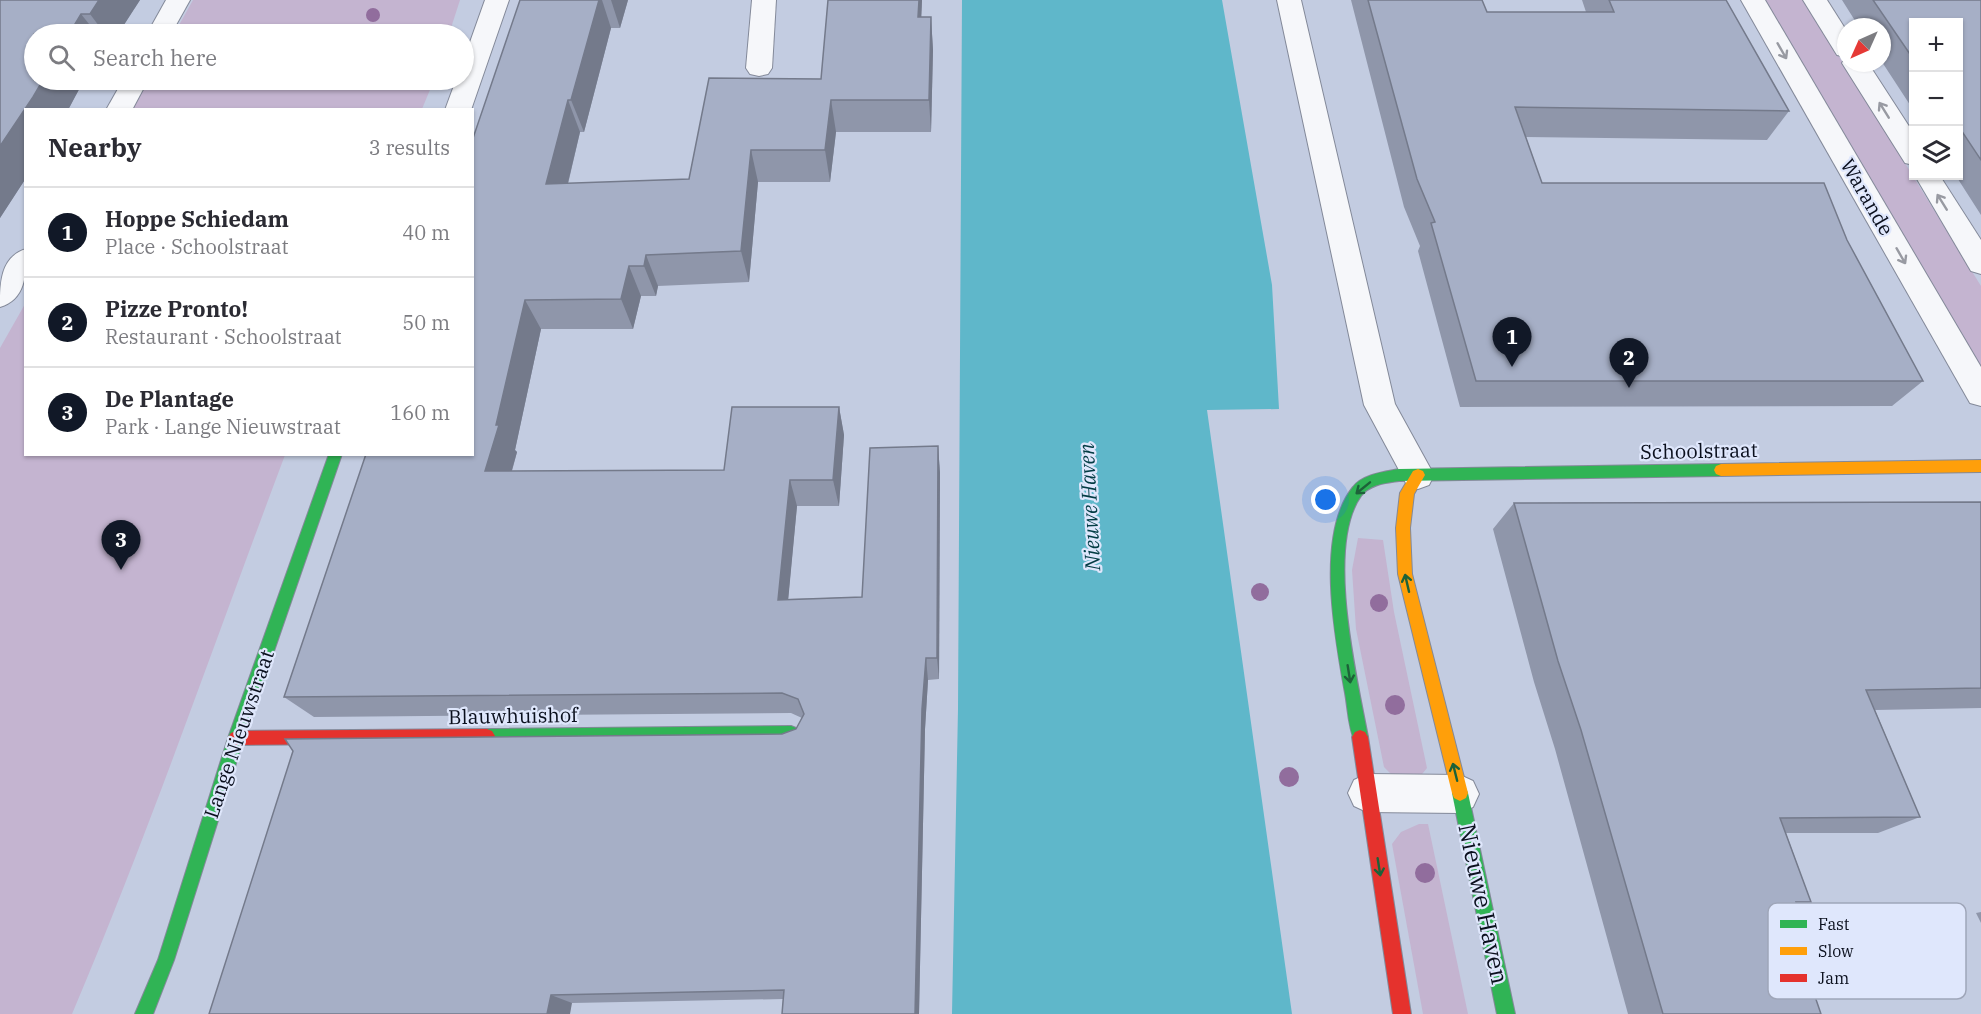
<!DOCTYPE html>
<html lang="en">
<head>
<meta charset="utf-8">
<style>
	:root { --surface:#fff; --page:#f2f2f3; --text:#2b2b33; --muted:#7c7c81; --line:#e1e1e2; --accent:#111827 }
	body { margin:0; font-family:"IBM Plex Serif",serif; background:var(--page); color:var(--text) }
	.controls { position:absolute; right:18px; top:18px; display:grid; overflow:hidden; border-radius:0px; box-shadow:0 2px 4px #0004 }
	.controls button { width:54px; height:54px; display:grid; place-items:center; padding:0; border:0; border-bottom:2px solid var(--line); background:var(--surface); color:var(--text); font:30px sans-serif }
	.compass { position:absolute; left:1837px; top:18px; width:54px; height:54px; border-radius:50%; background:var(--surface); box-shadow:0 2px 4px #0004; rotate:225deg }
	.you { position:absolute; left:1326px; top:500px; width:21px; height:21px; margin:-15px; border:4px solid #fff; border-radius:50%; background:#1a73e8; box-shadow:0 0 0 9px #1a73e833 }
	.badge { display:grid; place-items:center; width:39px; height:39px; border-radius:50%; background:var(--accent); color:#fff; font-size:20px; font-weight:700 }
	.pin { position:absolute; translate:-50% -50px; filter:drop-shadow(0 2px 3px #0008) }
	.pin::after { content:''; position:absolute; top:32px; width:21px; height:18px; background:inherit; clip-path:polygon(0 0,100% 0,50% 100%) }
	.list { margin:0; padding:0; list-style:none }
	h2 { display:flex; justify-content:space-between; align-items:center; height:78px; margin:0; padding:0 24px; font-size:26px }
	h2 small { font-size:20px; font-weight:400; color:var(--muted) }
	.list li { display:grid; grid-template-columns:39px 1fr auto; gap:18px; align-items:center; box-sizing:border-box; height:90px; padding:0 24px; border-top:2px solid var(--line) }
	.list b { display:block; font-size:22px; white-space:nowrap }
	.list p { margin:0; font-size:20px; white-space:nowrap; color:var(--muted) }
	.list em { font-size:20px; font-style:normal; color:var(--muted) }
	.icon { flex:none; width:33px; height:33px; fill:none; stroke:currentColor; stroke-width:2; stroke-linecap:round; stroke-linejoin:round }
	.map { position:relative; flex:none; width:1981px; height:1014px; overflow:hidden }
	.search { position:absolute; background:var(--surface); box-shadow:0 2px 4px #0004; left:24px; top:24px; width:450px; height:66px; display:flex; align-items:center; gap:15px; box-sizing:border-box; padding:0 21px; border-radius:33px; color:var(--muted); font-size:22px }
	.panel { position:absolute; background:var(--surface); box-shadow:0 2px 4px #0004; left:24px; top:108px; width:450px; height:348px; border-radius:0px }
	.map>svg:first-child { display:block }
	.green { fill:#c4b4d0 }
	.water { fill:#5fb7ca }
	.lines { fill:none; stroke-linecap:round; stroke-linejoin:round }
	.street-casing { stroke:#838999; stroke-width:2 }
	.fast-casing { stroke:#838999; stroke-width:2 }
	.slow-casing { stroke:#838999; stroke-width:2 }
	.jam-casing { stroke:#838999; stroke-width:2 }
	.street { fill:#f6f7fa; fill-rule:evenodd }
	.fast { fill:#30b455; fill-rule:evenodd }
	.slow { fill:#ff9f0a; fill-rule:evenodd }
	.jam { fill:#e5322d; fill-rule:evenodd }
	.tree { fill:#916d9d }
	.wall { fill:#8f96aa }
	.shaded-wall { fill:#747a8b }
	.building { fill:#a6afc6; stroke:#747a8b; stroke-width:1.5 }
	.oneway { stroke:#989aa2 }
	.oneway2 { stroke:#1d6239 }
	.labels { text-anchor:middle; stroke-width:4.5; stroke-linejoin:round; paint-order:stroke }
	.street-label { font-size:20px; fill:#0a0f1d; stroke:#dfe7fc }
	.water-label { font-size:21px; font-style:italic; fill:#033c44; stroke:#dfe7fc }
	.near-street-label { font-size:24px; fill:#0a0f1d; stroke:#dfe7fc }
	.key { fill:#dfe7fc; stroke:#9fa6b9; stroke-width:1.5 }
	.key-label { font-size:16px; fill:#0a0f1d }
</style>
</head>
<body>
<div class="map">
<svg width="1981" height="1014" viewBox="0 0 1981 1014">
	<rect width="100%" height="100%" fill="#c3cce1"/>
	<g class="green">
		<path d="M193 0H460L449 34H174Z"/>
		<path d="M1764 0H1804L1981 286V370Z"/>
		<path d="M149 80H434L422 109 132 110Z"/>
		<path d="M25 304 26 454 285 455C215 641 150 830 72 1014H0V348Z"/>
		<path d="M1358 538 1383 540 1394 612 1427 768 1418 779 1395 778 1384 767 1356 629 1352 570Z"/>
		<path d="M1419 824H1428L1468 1014H1423L1392 844 1401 832Z"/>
	</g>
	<path class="water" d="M962 0H1222L1272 285 1279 409 1207 410 1292 1014H952L958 709Z"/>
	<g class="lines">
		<defs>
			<g id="street">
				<path d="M166 0H190L171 34H147Z"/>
				<path d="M485 0H509L471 110H445L456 80H464V59Z"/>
				<path d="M752 0H776L772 68 768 74 759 76 750 74 746 68Z"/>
				<path d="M1277 0H1301L1395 404 1434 475 1429 485 1418 489 1407 485 1364 405Z"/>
				<path d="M1741 0H1765L1981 367V406L1970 403Z"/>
				<path d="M1803 0H1827L1846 30V57L1837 55Z"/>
				<path d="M1846 57V63H1868L1914 134V165L1905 163 1842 63Z"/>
				<path d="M123 80H148L132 110H106Z"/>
				<path d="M1914 174 1940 176 1981 240V274L1971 271Z"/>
				<path d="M26 249C26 272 27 299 0 307 0 284 0 257 26 249Z"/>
				<path d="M1367 774 1460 775 1473 781 1479 794 1473 807 1460 813 1367 812 1354 806 1348 793 1354 780Z"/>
			</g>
			<g id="fast">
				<path d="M329 454H342L244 738 174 960 153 1014H135L158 960 228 738Z"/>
				<path d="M1721 464 1726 466 1728 470 1726 474 1721 476 1399 481C1386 483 1370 484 1361 496 1325 546 1357 678 1368 737L1365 742 1360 744 1355 742C1348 727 1348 709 1345 693 1335 638 1315 534 1353 487 1363 474 1384 472 1399 469Z"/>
				<path d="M791 726 796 728 799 733 796 738 791 740 487 743 482 741 479 736 482 731 487 729Z"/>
				<path d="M1460 785 1466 788 1468 793 1515 1014H1497L1452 793 1454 788Z"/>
			</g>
			<g id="slow">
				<path d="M1981 460V472L1721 476 1716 474 1714 470 1716 466 1721 464Z"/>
				<path d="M1418 469 1423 471 1425 475 1414 494 1410 528 1412 574 1468 793 1466 798 1460 801 1454 798 1452 793 1398 574 1396 528 1400 493 1413 471Z"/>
			</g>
			<g id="jam">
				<path d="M487 729 492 731 495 736 492 741 487 743 236 745 231 743 228 738 231 733 236 731Z"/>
				<path d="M1360 730 1365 732 1368 737 1411 1014H1393L1352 737 1355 732Z"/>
			</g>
		</defs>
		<use href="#street" class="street-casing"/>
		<use href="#fast" class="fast-casing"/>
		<use href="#slow" class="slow-casing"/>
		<use href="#jam" class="jam-casing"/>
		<use href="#street" class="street"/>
		<use href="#fast" class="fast"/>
		<use href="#slow" class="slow"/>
		<use href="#jam" class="jam"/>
	</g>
	<g class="tree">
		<circle cx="373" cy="15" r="7"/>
		<circle cx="1260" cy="592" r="9"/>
		<circle cx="1379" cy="603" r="9"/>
		<circle cx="1395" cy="705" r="10"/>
		<circle cx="1289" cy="777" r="10"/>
		<circle cx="1425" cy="873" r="10"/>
	</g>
	<g class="wall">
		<path d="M0 0H140L118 34H34V80H84L68 110H26V178L0 218Z"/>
		<path d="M520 0H628L620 28H611L584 132H580L568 184 689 179 821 79 828 0H922L921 17H931L933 50 931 132H836L830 182H758L749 282 658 286 656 296H641L633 329H541L515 450 517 452 512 471 724 470 839 407 844 435 839 506H797L788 599 862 597 938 446 940 473 939 679 928 680 925 729 919 1014H782L783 999 572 1003 209 1014 782 734 796 729 802 718 791 713 314 717 284 697Z"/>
		<path d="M1351 0H1482L1487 12H1586L1582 0H1726L1789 111 1767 140 1526 137 1542 183 1847 240 1923 381 1892 406 1460 407 1418 251 1420 246 1404 207Z"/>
		<path d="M1842 0H1981V215L1956 176H1959V22H1914V111L1882 62V27H1859Z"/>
		<path d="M1981 502V708L1875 710 1920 817 1878 833H1786L1811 902 1798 906 1809 979 1821 1014H1628L1555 749 1534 682 1493 529 1514 503Z"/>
		<path d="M1981 912V923L1976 913Z"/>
	</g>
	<g class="shaded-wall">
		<path d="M99 0H140L118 34H105L90 14Z"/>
		<path d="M599 0H602L611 28 584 132 571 100Z"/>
		<path d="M611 0H628L620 28Z"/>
		<path d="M919 0H922L920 50 918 17Z"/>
		<path d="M81 14 97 34H69Z"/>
		<path d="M931 17 933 50 931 132 929 100Z"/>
		<path d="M43 80H84L68 110H26V178L0 218V146Z"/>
		<path d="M568 100 580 132 560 216 546 184Z"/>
		<path d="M831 100 836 132 830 182 825 150Z"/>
		<path d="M751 150 758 182 749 282 741 251Z"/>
		<path d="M646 255 658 286 656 296 644 266Z"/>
		<path d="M629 266 641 296 633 329 621 299Z"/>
		<path d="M525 300 541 329 515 450 517 452 504 498 485 471Z"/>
		<path d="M839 407 844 435 839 506 833 480Z"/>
		<path d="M938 446 940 473 939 679 937 658Z"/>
		<path d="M790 480 797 506 786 623 778 600Z"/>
		<path d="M926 658 928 680 925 729 919 1014H915L922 709Z"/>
		<path d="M551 995 572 1003 570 1014H547Z"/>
	</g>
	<g class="building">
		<path d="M0 0H99L90 14H81L69 34H34V80H43L33 97 0 146Z"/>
		<path d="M520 0H599L571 100H568L546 184 689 179 709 78 821 79 828 0H919L918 17H931L929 100H831L825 150H751L741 251 646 255 644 266H629L621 299 525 300 496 425H499L485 471 724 470 732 407H839L833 480H790L778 600 862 597 870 448 938 446 937 658H926L922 709 915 1014H782L784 990 551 995 547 1014H209L293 751 285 739 782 734 796 729 804 714 798 699 782 693 284 697 366 454H472V141Z"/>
		<path d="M1368 0H1482L1487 12H1614L1609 0H1726L1789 111 1515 107 1542 183H1824L1847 240 1923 381H1476L1431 223 1435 222 1417 179Z"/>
		<path d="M1873 0H1981V160L1959 127V22H1914V60Z"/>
		<path d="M1981 502V688L1866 690 1920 817 1780 818 1811 902H1796L1818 964 1809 979 1821 1014H1663L1581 730 1558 661 1514 503Z"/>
	</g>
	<defs><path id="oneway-shaft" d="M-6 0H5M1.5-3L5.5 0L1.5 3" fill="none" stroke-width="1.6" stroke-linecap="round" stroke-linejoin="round" transform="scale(1.5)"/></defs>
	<g class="oneway">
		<use href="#oneway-shaft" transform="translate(1782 51) rotate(60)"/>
		<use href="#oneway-shaft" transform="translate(1884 110) rotate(-122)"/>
		<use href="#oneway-shaft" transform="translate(1942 202) rotate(-122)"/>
		<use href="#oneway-shaft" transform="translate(1901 256) rotate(60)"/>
	</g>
	<g class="oneway2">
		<use href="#oneway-shaft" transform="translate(1363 488) rotate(141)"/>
		<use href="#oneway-shaft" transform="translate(1407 583) rotate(-103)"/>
		<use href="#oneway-shaft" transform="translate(1349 674) rotate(81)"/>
		<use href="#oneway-shaft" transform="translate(1455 772) rotate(-104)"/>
		<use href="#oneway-shaft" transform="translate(1379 867) rotate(81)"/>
	</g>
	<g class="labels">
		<g class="street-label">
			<text transform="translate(1867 197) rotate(60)" y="7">Warande</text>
			<text transform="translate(1699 451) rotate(-1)" y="7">Schoolstraat</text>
			<text transform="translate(513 716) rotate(-1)" y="7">Blauwhuishof</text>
			<text transform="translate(239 734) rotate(-71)" y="7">Lange Nieuwstraat</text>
		</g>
		<g class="water-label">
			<text transform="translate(1090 507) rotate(-93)" y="7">Nieuwe Haven</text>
		</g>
		<g class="near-street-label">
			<text transform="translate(1483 904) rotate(78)" y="8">Nieuwe Haven</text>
		</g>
	</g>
	<rect x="1768" y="903" width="198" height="96" rx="9" class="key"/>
	<rect x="1780" y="920" width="27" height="8" fill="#30b455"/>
	<rect x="1780" y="947" width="27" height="8" fill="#ff9f0a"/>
	<rect x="1780" y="974" width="27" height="8" fill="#e5322d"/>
	<g class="key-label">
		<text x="1818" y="930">Fast</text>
		<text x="1818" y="957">Slow</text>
		<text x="1818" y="984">Jam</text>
	</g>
</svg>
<div class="controls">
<button>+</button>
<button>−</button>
<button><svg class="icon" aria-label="layers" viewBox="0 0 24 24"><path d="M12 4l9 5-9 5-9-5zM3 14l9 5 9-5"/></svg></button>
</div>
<svg class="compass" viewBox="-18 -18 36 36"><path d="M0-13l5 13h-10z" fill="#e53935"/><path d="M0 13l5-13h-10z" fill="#7c7c81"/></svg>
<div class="you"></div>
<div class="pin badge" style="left:1512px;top:367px">1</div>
<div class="pin badge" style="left:1629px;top:388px">2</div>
<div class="pin badge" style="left:121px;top:570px">3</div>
<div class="search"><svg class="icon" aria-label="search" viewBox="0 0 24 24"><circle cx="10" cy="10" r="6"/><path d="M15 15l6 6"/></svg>Search here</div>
<section class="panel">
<h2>Nearby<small>3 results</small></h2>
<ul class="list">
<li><span class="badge">1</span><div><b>Hoppe Schiedam</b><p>Place · Schoolstraat</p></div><em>40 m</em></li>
<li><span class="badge">2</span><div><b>Pizze Pronto!</b><p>Restaurant · Schoolstraat</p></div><em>50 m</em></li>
<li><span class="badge">3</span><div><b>De Plantage</b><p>Park · Lange Nieuwstraat</p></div><em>160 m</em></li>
</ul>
</section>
</div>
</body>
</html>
